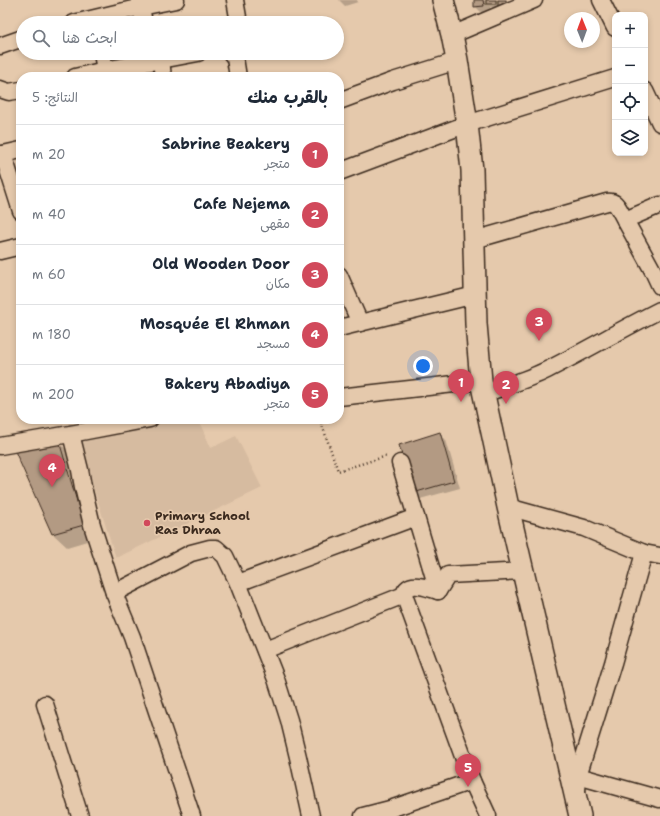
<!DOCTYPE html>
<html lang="ar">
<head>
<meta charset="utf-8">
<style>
	:root { --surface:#fff; --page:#f6f6f7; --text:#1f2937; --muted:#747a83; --line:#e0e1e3; --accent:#d1495b }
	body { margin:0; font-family:"Shantell Sans","Playpen Sans Arabic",sans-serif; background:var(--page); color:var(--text); direction:rtl }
	.controls { position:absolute; right:12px; top:12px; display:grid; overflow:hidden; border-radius:8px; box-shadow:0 2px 6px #0003 }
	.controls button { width:36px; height:36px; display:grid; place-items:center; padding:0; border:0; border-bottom:1px solid var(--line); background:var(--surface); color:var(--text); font:20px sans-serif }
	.compass { position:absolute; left:564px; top:12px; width:36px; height:36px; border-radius:50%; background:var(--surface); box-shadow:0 2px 6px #0003; rotate:359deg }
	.you { position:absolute; left:423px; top:366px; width:14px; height:14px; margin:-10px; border:3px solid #fff; border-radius:50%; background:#1a73e8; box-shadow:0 0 0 6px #1a73e833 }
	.badge { display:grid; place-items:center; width:26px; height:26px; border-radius:50%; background:var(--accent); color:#fff; font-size:13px; font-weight:700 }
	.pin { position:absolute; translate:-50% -33px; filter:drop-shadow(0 1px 2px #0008) }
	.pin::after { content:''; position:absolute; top:21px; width:14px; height:12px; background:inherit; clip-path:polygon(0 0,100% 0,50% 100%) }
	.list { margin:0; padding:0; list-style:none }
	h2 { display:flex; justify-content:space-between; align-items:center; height:52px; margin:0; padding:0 16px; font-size:17px }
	h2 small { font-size:13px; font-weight:400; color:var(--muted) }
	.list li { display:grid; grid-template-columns:26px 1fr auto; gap:12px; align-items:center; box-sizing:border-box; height:60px; padding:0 16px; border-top:1px solid var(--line) }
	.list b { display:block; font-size:15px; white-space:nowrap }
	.list p { margin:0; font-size:13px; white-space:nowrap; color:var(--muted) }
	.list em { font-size:13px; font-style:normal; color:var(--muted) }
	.icon { flex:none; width:22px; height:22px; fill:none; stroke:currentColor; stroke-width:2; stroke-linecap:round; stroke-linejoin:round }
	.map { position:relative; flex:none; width:660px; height:816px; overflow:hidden; direction:ltr }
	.search { position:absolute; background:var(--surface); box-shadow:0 2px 6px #0003; left:16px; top:16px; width:328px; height:44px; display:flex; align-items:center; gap:10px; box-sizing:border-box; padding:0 14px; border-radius:22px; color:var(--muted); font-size:15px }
	.panel { position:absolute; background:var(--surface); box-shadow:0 2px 6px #0003; left:16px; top:72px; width:328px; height:352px; border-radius:16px; direction:rtl }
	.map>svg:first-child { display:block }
	.built { fill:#d6bba0 }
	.shadow { fill:#0003; fill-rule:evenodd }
	.building { fill:#b39a83; stroke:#3b2a1e }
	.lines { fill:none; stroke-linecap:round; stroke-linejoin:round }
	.minor-casing { stroke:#3b2a1e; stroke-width:19 }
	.tertiary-casing { stroke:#3b2a1e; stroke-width:24 }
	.path { stroke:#3b2a1e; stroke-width:2.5; stroke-dasharray:1 3; stroke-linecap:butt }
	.minor { stroke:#e5c9ac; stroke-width:16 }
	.tertiary { stroke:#e5c9ac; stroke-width:21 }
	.poi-dot { fill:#d1495b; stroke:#e5c9ac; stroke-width:1.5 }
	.labels { text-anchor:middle; stroke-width:3.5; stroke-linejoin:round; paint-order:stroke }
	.poi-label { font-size:12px; font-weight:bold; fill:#3b2a1e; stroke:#e5c9ac; text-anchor:start }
</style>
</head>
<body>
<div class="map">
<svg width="660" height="816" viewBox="0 0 660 816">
	<rect width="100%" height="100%" fill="#e5c9ac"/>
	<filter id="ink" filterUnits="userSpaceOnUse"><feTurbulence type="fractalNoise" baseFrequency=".025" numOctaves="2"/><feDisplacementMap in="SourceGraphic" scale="8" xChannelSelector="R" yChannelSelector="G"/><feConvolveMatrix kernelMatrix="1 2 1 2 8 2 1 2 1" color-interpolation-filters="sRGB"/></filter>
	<g filter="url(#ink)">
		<path class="built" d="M140 419H198L211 448 236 436 262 488 116 558 76 433Z"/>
		<g class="shadow">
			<path d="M339 0H357L358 2 345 6Z"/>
			<path d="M475 0H506L509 3 499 7H490V13H482L475 6Z"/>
			<path d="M439 433 446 440 460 488 420 499 414 492Z"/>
			<path d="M58 442 72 455 97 538 67 547 53 534 15 449ZM62 456H64L87 529 85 530Z"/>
		</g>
		<g class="building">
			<path d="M474 0H483L484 6 474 7Z"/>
			<rect x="486" y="0" width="10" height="4"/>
			<rect x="498" y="0" width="8" height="11"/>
			<path d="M440 432 454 481 413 493 399 445Z"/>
			<path d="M59 441 84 525 52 534 14 449Z"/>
		</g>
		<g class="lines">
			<defs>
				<g id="minor">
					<path d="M235 0 239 23"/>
					<path d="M601 0 615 28"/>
					<path d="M74 23 141 7 140 0"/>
					<path d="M144 23 141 7 176 0"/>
					<path d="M452 35 534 0"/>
					<path d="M0 46 23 38"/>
					<path d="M102 53 106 77"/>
					<path d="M231 53 235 58 238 77"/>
					<path d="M161 60 198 53"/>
					<path d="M75 77 105 70 161 60 163 77"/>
					<path d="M0 89 9 92 21 90"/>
					<path d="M645 91 660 123"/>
					<path d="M339 101 393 81 444 65 457 60"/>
					<path d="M0 154H3L21 211"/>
					<path d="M3 154 21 150"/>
					<path d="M339 172 467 124 615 78"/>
					<path d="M625 220 660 205"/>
					<path d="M474 240 607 202C614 201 616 204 619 209L653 271 660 286"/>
					<path d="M0 251 21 246"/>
					<path d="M339 275 360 323"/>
					<path d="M339 328 475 295"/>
					<path d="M484 394C505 386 527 380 547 370 585 351 622 329 660 310"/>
					<path d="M339 397 481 381"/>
					<path d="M71 434 80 470 83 487 92 525 114 593 132 637 192 816"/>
					<path d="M0 446 76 433 150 419"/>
					<path d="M400 463 416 517"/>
					<path d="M508 507 584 528 644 553 660 556"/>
					<path d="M238 583 416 517 438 591"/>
					<path d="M114 593 191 553 210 548H216L225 556 238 583 276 679 289 720 298 757 311 816"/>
					<path d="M265 650 404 595"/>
					<path d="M45 704 80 816"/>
					<path d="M578 776 660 799"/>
					<path d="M472 781 488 816"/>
					<path d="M577 791 578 776 613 663 644 553"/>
					<path d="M363 816 390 809 472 781 404 595C407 579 427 588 438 591L448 575 524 571"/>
				</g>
				<path id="tertiary" d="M443 0 452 35 457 60 467 124 472 170 476 324 481 381 508 507 580 816"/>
			</defs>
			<use href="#minor" class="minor-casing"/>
			<use href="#tertiary" class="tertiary-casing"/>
			<path class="path" d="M320 419 338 471 387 456"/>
			<use href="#minor" class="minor"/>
			<use href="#tertiary" class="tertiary"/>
		</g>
	</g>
	<circle class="poi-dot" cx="147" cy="523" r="4"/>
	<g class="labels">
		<g class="poi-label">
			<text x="155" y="520">Primary School<tspan x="155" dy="14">Ras Dhraa</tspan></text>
		</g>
	</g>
</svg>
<div class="controls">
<button>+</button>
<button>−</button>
<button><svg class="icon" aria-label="locate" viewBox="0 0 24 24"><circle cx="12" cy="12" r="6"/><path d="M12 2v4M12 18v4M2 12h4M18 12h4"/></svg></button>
<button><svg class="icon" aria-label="layers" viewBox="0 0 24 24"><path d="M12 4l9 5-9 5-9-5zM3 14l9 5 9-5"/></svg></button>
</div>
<svg class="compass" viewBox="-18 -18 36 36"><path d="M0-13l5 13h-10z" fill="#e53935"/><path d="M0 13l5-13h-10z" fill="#747a83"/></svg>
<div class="you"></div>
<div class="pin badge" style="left:461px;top:402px">1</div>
<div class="pin badge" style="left:506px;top:404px">2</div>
<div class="pin badge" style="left:539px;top:341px">3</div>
<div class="pin badge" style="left:52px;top:487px">4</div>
<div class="pin badge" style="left:468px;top:787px">5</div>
<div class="search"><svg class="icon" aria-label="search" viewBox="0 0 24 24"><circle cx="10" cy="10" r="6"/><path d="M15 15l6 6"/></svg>ابحث هنا</div>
<section class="panel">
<h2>بالقرب منك<small>النتائج: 5</small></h2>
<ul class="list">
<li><span class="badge">1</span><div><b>Sabrine Beakery</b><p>متجر</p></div><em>20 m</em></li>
<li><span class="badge">2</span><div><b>Cafe Nejema</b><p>مقهى</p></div><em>40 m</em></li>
<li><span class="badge">3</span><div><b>Old Wooden Door</b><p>مكان</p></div><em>60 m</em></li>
<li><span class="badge">4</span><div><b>Mosquée El Rhman</b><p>مسجد</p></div><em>180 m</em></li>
<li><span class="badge">5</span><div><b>Bakery Abadiya</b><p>متجر</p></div><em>200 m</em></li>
</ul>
</section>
</div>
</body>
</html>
